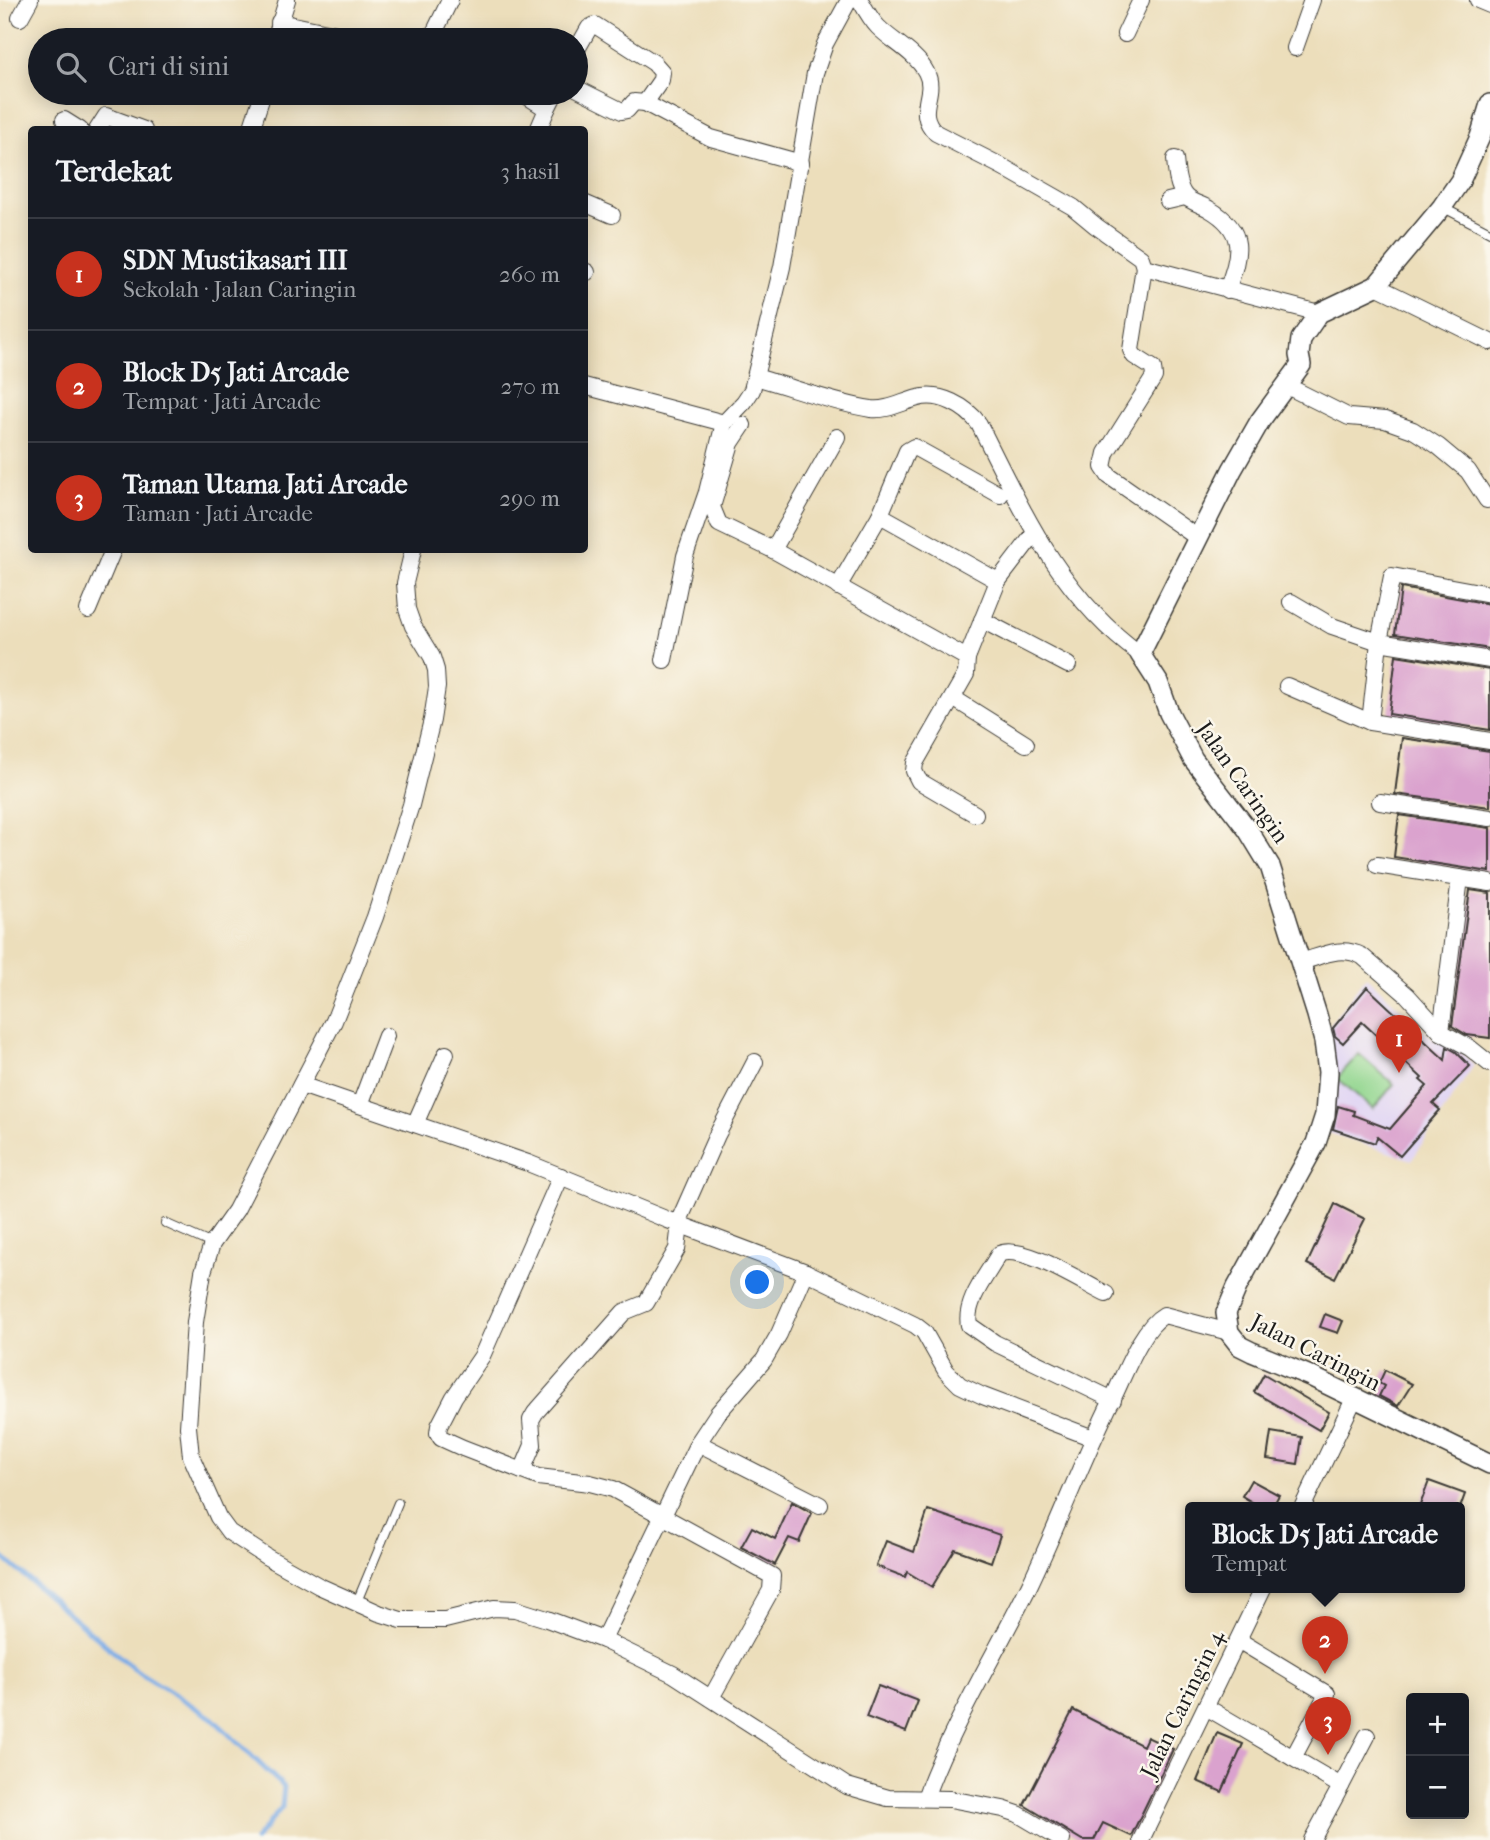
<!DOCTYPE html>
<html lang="id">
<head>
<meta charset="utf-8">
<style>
	:root { --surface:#171b24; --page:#242831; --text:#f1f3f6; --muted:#9ea1a6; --line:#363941; --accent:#c8321e }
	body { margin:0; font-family:"IM FELL French Canon",serif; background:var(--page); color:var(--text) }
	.controls { position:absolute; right:21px; bottom:21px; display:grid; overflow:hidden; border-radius:7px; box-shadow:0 4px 18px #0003 }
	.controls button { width:63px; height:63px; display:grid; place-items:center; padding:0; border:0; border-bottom:2px solid var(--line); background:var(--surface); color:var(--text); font:35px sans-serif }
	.you { position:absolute; left:758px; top:1283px; width:24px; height:24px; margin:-18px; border:5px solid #fff; border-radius:50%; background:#1a73e8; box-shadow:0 0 0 10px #1a73e833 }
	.badge { display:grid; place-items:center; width:46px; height:46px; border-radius:50%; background:var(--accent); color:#fff; font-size:23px; font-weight:700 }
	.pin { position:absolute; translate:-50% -58px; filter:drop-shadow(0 2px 4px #0008) }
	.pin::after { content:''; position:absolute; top:37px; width:24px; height:21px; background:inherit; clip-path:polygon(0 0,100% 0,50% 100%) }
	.popup { position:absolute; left:1185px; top:1502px; width:280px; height:91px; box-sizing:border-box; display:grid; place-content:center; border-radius:7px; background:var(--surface); filter:drop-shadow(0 2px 5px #0005); font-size:23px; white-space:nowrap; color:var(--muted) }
	.popup b { font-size:26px; color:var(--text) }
	.popup::after { content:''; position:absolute; left:50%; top:100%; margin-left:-14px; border:14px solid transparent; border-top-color:var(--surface) }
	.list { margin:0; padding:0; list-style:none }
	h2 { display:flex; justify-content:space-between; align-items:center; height:91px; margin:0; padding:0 28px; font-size:30px }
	h2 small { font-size:23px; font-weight:400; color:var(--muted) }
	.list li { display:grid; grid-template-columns:46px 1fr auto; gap:21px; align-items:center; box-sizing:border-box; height:112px; padding:0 28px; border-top:2px solid var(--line) }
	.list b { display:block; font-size:26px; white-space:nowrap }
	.list p { margin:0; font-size:23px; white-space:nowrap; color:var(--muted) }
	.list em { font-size:23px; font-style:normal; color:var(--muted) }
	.icon { flex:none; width:38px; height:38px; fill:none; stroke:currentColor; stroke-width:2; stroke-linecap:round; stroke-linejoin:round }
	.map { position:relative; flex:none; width:1490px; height:1840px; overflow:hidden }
	.search { position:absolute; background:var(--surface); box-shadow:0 4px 18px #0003; left:28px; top:28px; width:560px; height:77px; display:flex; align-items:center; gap:18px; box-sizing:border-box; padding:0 24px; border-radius:38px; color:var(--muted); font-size:26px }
	.panel { position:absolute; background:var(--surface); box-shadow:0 4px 18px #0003; left:28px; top:126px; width:560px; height:427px; border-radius:7px }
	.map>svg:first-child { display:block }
	.built { fill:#e0d4f4 }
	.green { fill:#92d68f; stroke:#577956; stroke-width:2 }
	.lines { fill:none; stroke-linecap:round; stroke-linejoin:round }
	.stream { stroke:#7cace6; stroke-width:5 }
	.building { fill:#daa2ce }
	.service-casing { stroke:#3b3934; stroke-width:10 }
	.minor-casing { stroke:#3b3934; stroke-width:18 }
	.tertiary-casing { stroke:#3b3934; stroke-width:22 }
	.service { stroke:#fff; stroke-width:8 }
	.minor { stroke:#fff; stroke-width:16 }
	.tertiary { stroke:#fff; stroke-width:19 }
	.labels { text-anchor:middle; stroke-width:5; stroke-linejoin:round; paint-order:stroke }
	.street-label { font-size:23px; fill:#1c1c1c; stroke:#fbf7ec }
</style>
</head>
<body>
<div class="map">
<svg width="1490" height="1840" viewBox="0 0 1490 1840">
	<rect width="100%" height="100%" fill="#fbf7ec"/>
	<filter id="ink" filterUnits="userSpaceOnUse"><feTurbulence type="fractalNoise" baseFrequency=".0143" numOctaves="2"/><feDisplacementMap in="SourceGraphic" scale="14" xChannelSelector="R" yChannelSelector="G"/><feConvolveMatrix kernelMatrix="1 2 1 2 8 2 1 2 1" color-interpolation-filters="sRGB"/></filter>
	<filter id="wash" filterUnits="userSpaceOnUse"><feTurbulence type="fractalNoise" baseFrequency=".00686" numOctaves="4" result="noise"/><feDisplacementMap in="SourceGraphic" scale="28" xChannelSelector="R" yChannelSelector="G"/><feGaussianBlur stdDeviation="1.57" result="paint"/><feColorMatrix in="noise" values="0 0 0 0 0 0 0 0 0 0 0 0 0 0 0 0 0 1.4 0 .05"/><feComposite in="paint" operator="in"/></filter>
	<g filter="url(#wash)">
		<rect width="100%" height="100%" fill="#ecdebb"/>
		<path class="built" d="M1366 976 1434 1040 1458 1049 1474 1065 1412 1160 1323 1131 1326 1030Z"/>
		<path class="green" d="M1359 1054 1394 1084 1373 1109 1337 1078Z"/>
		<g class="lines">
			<path class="stream" d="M0 1555 134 1669 212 1718 284 1787 282 1807 255 1840"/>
		</g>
		<g id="blocks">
			<g class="building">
				<path d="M1401 588 1490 604V649L1395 634Z"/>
				<path d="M1396 655 1490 670V730L1389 714Z"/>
				<path d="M1402 738 1490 751V807L1395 794Z"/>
				<path d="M1399 815 1490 828V872L1394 857Z"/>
				<path d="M1470 890 1490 893V1038L1467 1035 1452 1026Z"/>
				<path d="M1367 987 1445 1060 1447 1047 1456 1052 1470 1066 1433 1104 1440 1110 1400 1156 1377 1137 1375 1143 1333 1129 1338 1106 1354 1111 1353 1115 1390 1129 1427 1086 1420 1080 1422 1078 1362 1022 1343 1043 1335 1036 1333 1028Z"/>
				<path d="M1335 1204 1365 1219 1335 1278 1307 1264Z"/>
				<path d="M1325 1314 1343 1321 1338 1333 1320 1327Z"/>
				<path d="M1385 1370 1412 1384 1398 1406 1379 1396 1384 1386 1379 1383Z"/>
				<path d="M1264 1374 1329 1412 1319 1430 1254 1392Z"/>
				<path d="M1271 1432 1302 1437 1298 1464 1267 1459Z"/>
				<path d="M1251 1480 1279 1495 1272 1508H1262L1242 1496Z"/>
				<path d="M1429 1481 1465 1494 1460 1508H1419Z"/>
				<path d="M792 1502 812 1513 799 1542 789 1538 775 1565 741 1547 752 1527 775 1539Z"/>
				<path d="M928 1510 1000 1535 991 1562 955 1549 932 1587 907 1572 905 1577 876 1566 886 1541 914 1552Z"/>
				<path d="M878 1686 918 1701 906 1732 866 1717Z"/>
				<path d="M1073 1710 1143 1746 1147 1737 1173 1749 1131 1836 1103 1823 1094 1840H1082L1024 1805Z"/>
				<path d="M1217 1733 1243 1744 1222 1792 1197 1781Z"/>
			</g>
		</g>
	</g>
	<g filter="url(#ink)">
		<use href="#blocks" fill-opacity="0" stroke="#3b3934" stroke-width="2"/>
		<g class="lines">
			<defs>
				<g id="service">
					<path d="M1442 207 1490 232"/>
					<path d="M165 1223 212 1244"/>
					<path d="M356 1604 398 1503"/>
				</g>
				<g id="minor">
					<path d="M860 0C865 9 871 20 878 27 893 42 916 53 926 72 938 95 913 110 936 133L1001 166 1073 207 1096 226 1141 258 1144 267 1319 313"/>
					<path d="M1478 0 1490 5"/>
					<path d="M20 18 30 0"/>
					<path d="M279 22 366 40"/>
					<path d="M1125 34 1141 0"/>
					<path d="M275 40 287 0"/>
					<path d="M425 40 434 33 450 0"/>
					<path d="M1295 48 1312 0"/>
					<path d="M576 51 589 28 595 25 654 63 662 72 661 80 645 103"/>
					<path d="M576 88 622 111 627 110 634 102 645 103 711 138 801 163"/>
					<path d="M522 93 547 109 538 130"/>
					<path d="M547 109 555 93"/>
					<path d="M64 120 80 130"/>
					<path d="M97 130 106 116 144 130"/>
					<path d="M251 130 263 93"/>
					<path d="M1175 159C1176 170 1177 187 1185 196 1190 202 1203 205 1209 209 1247 231 1240 254 1227 290"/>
					<path d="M1168 201 1185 197"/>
					<path d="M584 203 612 215"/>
					<path d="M1144 267 1131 350 1134 356 1153 368 1154 377 1106 453 1103 467 1109 476 1198 538"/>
					<path d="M584 271 587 272"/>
					<path d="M1376 286 1490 342"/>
					<path d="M755 377C792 387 833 403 871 409 887 411 902 402 918 398 940 392 966 406 979 424 1022 509 1060 597 1140 654"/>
					<path d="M584 386 724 423"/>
					<path d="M1287 386 1349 417 1385 420 1413 430 1438 446 1468 471 1487 500"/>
					<path d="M743 425 731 443 712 507 719 524 773 550 967 658"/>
					<path d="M880 515 907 451 914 447 1000 495"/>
					<path d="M413 550 405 583 407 609 413 626 432 657 436 670 437 687 432 720 411 805 375 917 334 1021 236 1210 212 1244 203 1272 195 1322 188 1427 191 1456 218 1517 229 1532 267 1557 319 1586 379 1613 401 1620H445L494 1608 515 1609 547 1619 603 1640 673 1674 847 1786 888 1798 950 1799 1003 1809 1018 1814 1062 1840"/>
					<path d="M773 550 837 437"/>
					<path d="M838 587 880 515 998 581"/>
					<path d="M1291 602 1332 626 1379 642 1490 660"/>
					<path d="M88 610 113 550"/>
					<path d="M982 620 1068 665"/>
					<path d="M664 660 685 556 707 492 724 423 744 402 752 390 755 377 782 267 815 73 825 44 849 0"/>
					<path d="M1287 686 1370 722 1490 741"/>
					<path d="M953 698 1026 744"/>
					<path d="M1370 722 1379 642 1392 576 1490 594"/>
					<path d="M1380 802 1490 818"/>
					<path d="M975 814 919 781 914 771 915 763 966 674 967 658 998 581 1034 534"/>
					<path d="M1377 865 1490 883"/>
					<path d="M1301 962C1322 956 1340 945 1362 956L1407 995 1441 1032 1470 1048 1490 1064"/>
					<path d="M1441 1032 1460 878"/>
					<path d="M301 1085 528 1163 668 1220 806 1272 915 1325 924 1332 946 1371 960 1385 983 1396 1093 1438"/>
					<path d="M360 1105 386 1036"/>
					<path d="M415 1124 446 1054"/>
					<path d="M561 1176 482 1356 454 1397 439 1426 438 1433 441 1438 463 1448 538 1477 590 1483 613 1489 772 1576 771 1590 711 1698"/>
					<path d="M1106 1294C1083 1283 1022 1243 999 1254 988 1274 964 1302 969 1325L995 1343 1113 1400"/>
					<path d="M698 1443 820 1505"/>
					<path d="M522 1471 533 1445 531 1420 535 1413 624 1312 646 1303 677 1249 679 1232 678 1223 717 1135 755 1062"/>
					<path d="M1302 1508 1354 1399"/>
					<path d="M603 1640 698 1443 718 1413 764 1360 779 1334 806 1272"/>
					<path d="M1243 1643 1327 1694 1293 1758"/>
					<path d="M1206 1707 1341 1786 1312 1840"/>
					<path d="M1341 1786 1367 1736"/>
					<path d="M925 1798C952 1723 995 1656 1030 1584 1059 1523 1082 1460 1112 1400 1124 1376 1141 1328 1164 1315L1229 1332"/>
					<path d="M1141 1840 1263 1588"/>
				</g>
				<path id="tertiary" d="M1490 104 1480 137 1460 181 1442 207 1376 286 1319 313 1301 339 1299 355 1301 365 1260 421 1232 470 1140 654 1158 682 1169 713 1193 759 1248 830 1270 866 1317 1015 1324 1041 1328 1072 1325 1115 1316 1143 1237 1287 1226 1313 1229 1332 1240 1346 1252 1352 1310 1376 1490 1464"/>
			</defs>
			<use href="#service" class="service-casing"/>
			<use href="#minor" class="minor-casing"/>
			<use href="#tertiary" class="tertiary-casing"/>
			<use href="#service" class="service"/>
			<use href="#minor" class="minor"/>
			<use href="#tertiary" class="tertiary"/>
		</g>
	</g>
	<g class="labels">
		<g class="street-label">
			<text transform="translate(1243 782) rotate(55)" y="8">Jalan Caringin</text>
			<text transform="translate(1316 1352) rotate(27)" y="8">Jalan Caringin</text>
			<text transform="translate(1182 1704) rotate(-64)" y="8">Jalan Caringin 4</text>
		</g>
	</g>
</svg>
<div class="controls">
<button>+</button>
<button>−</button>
</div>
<div class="you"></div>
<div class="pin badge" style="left:1399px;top:1073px">1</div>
<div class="pin badge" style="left:1325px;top:1674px">2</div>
<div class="popup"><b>Block D5 Jati Arcade</b>Tempat</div>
<div class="pin badge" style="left:1328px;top:1755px">3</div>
<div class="search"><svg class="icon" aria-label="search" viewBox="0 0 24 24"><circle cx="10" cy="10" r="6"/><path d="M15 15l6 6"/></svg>Cari di sini</div>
<section class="panel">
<h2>Terdekat<small>3 hasil</small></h2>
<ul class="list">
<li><span class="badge">1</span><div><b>SDN Mustikasari III</b><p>Sekolah · Jalan Caringin</p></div><em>260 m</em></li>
<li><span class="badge">2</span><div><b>Block D5 Jati Arcade</b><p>Tempat · Jati Arcade</p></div><em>270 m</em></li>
<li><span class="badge">3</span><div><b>Taman Utama Jati Arcade</b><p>Taman · Jati Arcade</p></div><em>290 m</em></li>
</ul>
</section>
</div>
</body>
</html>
